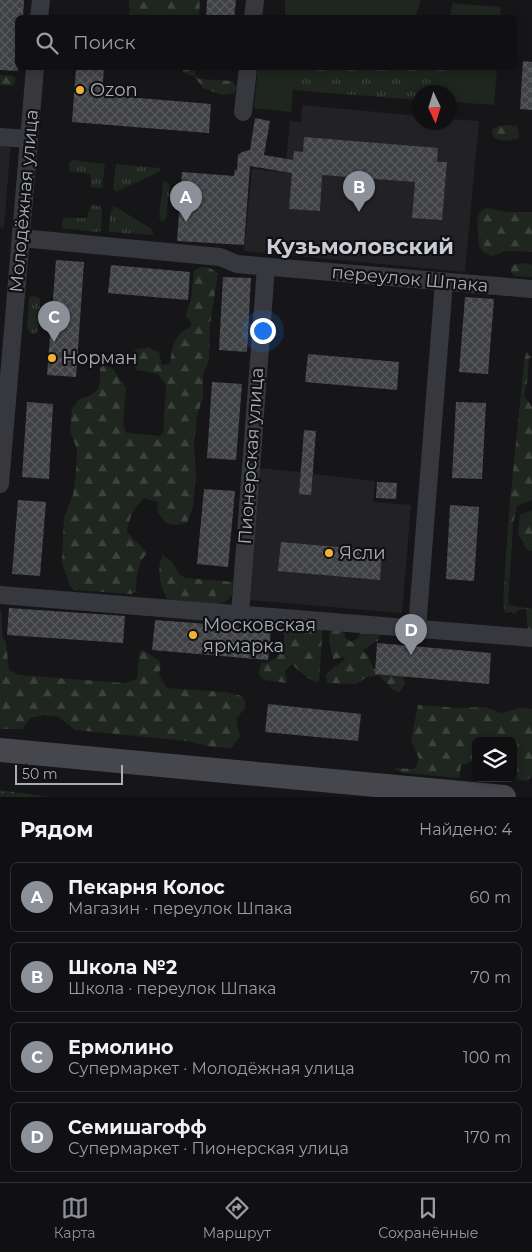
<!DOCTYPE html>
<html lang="ru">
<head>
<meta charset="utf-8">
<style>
	:root { --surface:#101012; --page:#19191b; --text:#f1f3f6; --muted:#9c9d9f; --line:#303032; --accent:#8c9099 }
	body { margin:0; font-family:Montserrat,sans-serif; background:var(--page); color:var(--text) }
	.controls { position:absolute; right:15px; bottom:15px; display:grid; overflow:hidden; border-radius:8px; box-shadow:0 2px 8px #0003 }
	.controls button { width:45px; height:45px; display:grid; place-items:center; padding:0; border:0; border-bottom:1px solid var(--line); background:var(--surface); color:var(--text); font:25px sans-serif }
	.compass { position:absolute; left:412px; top:85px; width:45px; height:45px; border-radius:50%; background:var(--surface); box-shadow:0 2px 8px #0003; rotate:176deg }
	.scale { position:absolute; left:15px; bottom:12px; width:108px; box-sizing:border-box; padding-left:5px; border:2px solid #a8adb8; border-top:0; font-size:14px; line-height:18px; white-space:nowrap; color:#a8adb8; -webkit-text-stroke:4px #111113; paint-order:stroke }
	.you { position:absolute; left:262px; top:330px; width:18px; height:18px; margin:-12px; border:4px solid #fff; border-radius:50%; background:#1a73e8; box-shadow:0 0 0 8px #1a73e833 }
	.badge { display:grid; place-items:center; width:32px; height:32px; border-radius:50%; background:var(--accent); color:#fff; font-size:16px; font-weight:700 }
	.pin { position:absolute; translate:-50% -41px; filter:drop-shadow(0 1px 2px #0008) }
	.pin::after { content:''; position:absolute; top:26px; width:18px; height:15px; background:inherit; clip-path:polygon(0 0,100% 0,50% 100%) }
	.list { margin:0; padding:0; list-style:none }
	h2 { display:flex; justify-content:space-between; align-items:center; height:65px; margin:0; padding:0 20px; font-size:21px }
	h2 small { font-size:16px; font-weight:400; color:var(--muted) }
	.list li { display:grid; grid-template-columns:32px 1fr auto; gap:15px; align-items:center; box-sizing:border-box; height:70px; margin:0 10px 10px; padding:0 10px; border:1px solid var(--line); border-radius:8px }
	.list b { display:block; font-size:19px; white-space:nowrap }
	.list p { margin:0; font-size:16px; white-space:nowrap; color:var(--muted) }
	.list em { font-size:16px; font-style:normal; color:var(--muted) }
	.icon { flex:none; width:28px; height:28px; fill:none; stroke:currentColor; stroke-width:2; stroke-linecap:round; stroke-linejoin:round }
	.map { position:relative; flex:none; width:532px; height:797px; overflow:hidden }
	.search { position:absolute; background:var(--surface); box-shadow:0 2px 8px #0003; left:15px; right:15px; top:15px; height:55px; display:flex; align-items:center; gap:12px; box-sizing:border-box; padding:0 18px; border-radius:8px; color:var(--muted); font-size:19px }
	.sheet { height:385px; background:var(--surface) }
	nav { display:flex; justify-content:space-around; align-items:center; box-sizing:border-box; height:70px; border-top:1px solid var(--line); background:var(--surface); font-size:14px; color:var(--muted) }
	nav a { display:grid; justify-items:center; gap:2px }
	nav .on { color:var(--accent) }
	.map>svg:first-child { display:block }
	.built { fill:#222225 }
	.grass { fill:url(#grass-tufts) }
	.forest { fill:url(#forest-firs) }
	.garden { fill:url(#garden-dots) }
	.pitch { fill:#1e261f }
	.building { fill:url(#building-cross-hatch) }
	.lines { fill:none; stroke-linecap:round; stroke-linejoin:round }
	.street { stroke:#37383d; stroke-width:18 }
	.secondary { stroke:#45474d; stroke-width:24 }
	.poi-dot { fill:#f2b134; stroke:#111113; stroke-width:2 }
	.labels { text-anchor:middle; stroke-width:4.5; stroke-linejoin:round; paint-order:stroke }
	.poi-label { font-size:18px; fill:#a8adb8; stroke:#111113; text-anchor:start }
	.street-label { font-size:18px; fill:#a8adb8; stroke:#111113 }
	.district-label { font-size:22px; font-weight:bold; fill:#c9ccd4; stroke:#111113 }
</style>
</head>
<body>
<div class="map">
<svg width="532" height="797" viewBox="0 0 532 797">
	<defs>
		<pattern id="grass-tufts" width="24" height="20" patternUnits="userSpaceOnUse" patternTransform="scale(1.25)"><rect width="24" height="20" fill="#1e261f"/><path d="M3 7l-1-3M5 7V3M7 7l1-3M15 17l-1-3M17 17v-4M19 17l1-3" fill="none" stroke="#3c433d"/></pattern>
		<pattern id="forest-firs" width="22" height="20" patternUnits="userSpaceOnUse" patternTransform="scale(1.25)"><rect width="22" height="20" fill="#1e261f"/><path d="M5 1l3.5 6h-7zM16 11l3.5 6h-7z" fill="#3c433d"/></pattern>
		<pattern id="garden-dots" width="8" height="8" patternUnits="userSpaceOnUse" patternTransform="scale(1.25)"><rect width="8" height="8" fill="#1e261f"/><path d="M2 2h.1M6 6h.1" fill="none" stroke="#3c433d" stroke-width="1.8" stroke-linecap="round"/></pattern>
		<pattern id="building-cross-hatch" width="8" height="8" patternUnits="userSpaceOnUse" patternTransform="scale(1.25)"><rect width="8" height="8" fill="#404145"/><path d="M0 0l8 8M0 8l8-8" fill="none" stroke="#595a5e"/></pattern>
	</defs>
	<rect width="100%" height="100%" fill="#161618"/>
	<g class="built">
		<path d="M302 105 419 116 420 122H450V119L479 121 465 272 244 251 252 169 285 172 290 121 301 122Z"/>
		<path d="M0 139 11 140 4 228 0 227Z"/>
		<path d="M259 468 300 472V469L313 470V474L375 481 373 502 411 505 402 613 248 600Z"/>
	</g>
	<g class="grass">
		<path d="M258 68H447L445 92H420L419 100 293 90 291 112 254 108Z"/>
		<path d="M73 160 105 164 102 188 91 187V174L72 172 69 170V163Z"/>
		<path d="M116 164 159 168 161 171 116 192 113 188Z"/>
		<path d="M166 181 170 185 166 219 162 222 159 217 163 185V182Z"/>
		<path d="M93 205 101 207 102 210 101 231 96 232 62 228V220L64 218H87L90 207Z"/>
		<path d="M114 206 150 228 152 230 153 235 109 232 110 213Z"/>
		<path d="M34 296 38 297 40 300 38 330 36 333 31 334 27 328 29 299 30 297Z"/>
	</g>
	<g class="forest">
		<path d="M129 0H200L199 17H130Z"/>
		<path d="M183 68H196L195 74 199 79 232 81 237 87 234 93 222 95 203 88 194 76 183 73Z"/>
		<path d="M0 75 13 76 16 79 13 86 0 85Z"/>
		<path d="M508 125 517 126 519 132V138C510 141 501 142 493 137L492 130 499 126Z"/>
		<path d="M486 208 509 212H532V252L505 251 492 256 483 252 479 246 477 219 480 212Z"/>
		<path d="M529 263 532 265V277L515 276 511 273V267L515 264Z"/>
		<path d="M200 267H208L218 273 210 324 209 360 203 375V397L197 416 194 444 196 475 193 507 187 523C169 526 168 527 157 511L158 502 144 498C134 508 129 517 127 532L147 553C136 565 137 577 136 592L131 594 74 590 70 586 62 563 64 517 73 495 76 473 77 449 70 431 72 409 79 399C99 395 101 387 100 368L104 365 113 369 126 388 123 425 127 433 160 436 163 433 166 385 158 374 136 370 134 364 135 350 148 347 159 352 162 365 170 364C172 352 172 340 182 332 187 328 189 329 192 324L186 315 191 299 194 271Z"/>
		<path d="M527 352 529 356 532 357 529 358 527 383 524 395 532 407V500L517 506 513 523 508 605 532 609V634L528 632 526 609 519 610 514 614 511 612 505 613 503 601 509 512 525 353Z"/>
		<path d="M532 510V551L527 550 518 533 520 515Z"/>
		<path d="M163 555 173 563 179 574 185 578 233 582C232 585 233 591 232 594 226 613 182 602 168 600 160 588 156 568 163 555Z"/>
		<path d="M0 609 2 613V635L6 643 9 670 19 675 124 683 137 679C138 671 138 655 141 649 148 655 154 655 161 663L159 675 167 688 225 692 242 696 245 701V708L236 719 240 737 231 748 212 747 187 741 75 730 59 717 46 715 30 718 23 729H0Z"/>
		<path d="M282 620 323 623 319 682C309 681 299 671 292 664L285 671 287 683 264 680 258 674 261 663C284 663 287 638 282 620Z"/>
		<path d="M342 627 346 639 352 642 358 638 363 627 382 630 378 641C372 642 368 648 362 651L368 655 373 668 383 672 402 674 405 684 399 693 393 690 379 675 367 677 356 684 327 683 326 675C332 667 340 665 346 657L333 659 329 642 330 630Z"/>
		<path d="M418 705 461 708 484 707 502 713 519 708 532 709V777L524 781 513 778V741H476V762L474 761 461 765 459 778 403 773 393 768 413 769 416 767 419 759 411 740Z"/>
	</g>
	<path class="garden" d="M0 790 49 797H0Z"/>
	<g class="pitch">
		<path d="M285 0H421L415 17 285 18Z"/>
		<path d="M452 3 501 7 500 17H450Z"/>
		<path d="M258 68H295L291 112 254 108Z"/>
		<path d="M447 68H497L494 105 450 102V92H445Z"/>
	</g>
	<g class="building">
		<path d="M0 0H24L23 18H18V71L0 70Z"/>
		<path d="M207 0H236L234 18H206Z"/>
		<path d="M523 61 532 62V110L520 109Z"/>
		<path d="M76 68H104L102 95 211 104 209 133 72 122Z"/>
		<path d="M255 118 270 121 264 155 293 160 294 151 303 152 304 137 438 148 437 162H447L442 220 412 218 415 182 322 175 320 211 289 209 292 173 250 166 244 245 177 241 182 172 234 176 235 170H237L238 155 242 152 250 150Z"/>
		<path d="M56 260 84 262 76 377 47 375Z"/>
		<path d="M111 265 190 272 188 300 108 293Z"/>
		<path d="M223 277 251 278 247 352 219 350Z"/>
		<path d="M465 297 494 299 488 374 459 372Z"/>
		<path d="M308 354 399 362 397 390 305 382Z"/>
		<path d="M212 382 242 384 236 460 207 458Z"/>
		<path d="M27 402 53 404 49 479 22 477Z"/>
		<path d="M456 402 486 403 482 479 452 478Z"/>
		<path d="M304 430 316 431 311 495 299 494Z"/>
		<path d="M377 482 397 483 396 499 376 498Z"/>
		<path d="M204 489 235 491 228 567 197 564Z"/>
		<path d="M18 500 46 502 40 576 12 574Z"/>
		<path d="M450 505 479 507 474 581 446 579Z"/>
		<path d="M281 542 382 551 380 580 278 571Z"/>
		<path d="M9 608 125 616 123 643 7 635Z"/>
		<path d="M155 620 271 629 268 660 152 650Z"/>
		<path d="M377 643 491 653 489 684 375 674Z"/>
		<path d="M268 704 361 714 358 741 265 732Z"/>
	</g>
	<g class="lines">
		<g class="street">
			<path d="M39 18 41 0"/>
			<path d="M253 18 255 0"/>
			<path d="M243 112 248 68"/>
			<path d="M0 137 29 139"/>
			<path d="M21 238 220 257 237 264 532 289"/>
			<path d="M0 484 35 68"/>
			<path d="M0 595 532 638"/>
			<path d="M240 614 266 267"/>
			<path d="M417 628 444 282"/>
		</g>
		<path class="secondary" d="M0 750 504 797"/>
	</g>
	<g class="poi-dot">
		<circle cx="80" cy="90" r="5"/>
		<circle cx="52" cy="358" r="5"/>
		<circle cx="329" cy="553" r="5"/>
		<circle cx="193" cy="635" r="5"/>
	</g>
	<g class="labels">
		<g class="poi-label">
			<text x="90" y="96">Ozon</text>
			<text x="62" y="364">Норман</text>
			<text x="339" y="559">Ясли</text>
			<text x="203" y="631">Московская<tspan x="203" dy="21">ярмарка</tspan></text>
		</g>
		<g class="street-label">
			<text transform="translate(24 201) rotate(-85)" y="6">Молодёжная улица</text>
			<text transform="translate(410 279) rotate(5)" y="6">переулок Шпака</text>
			<text transform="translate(251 456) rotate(-86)" y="6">Пионерская улица</text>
		</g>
		<g class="district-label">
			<text x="360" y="254">Кузьмоловский</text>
		</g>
	</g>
</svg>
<div class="controls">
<button><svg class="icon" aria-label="layers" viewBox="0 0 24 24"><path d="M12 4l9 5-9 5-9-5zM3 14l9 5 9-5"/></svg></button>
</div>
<svg class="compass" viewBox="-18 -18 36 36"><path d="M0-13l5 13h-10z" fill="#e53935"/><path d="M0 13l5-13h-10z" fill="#9c9d9f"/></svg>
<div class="scale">50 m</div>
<div class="you"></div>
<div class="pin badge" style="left:186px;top:222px">A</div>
<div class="pin badge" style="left:359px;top:212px">B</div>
<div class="pin badge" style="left:54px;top:342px">C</div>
<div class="pin badge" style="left:411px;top:655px">D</div>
<div class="search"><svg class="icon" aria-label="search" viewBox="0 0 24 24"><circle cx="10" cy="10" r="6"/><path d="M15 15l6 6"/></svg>Поиск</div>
</div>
<section class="sheet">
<h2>Рядом<small>Найдено: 4</small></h2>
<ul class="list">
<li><span class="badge">A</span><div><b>Пекарня Колос</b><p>Магазин · переулок Шпака</p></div><em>60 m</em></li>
<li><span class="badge">B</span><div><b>Школа №2</b><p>Школа · переулок Шпака</p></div><em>70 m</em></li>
<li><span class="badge">C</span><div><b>Ермолино</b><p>Супермаркет · Молодёжная улица</p></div><em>100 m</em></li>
<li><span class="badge">D</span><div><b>Семишагофф</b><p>Супермаркет · Пионерская улица</p></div><em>170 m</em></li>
</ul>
</section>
<nav>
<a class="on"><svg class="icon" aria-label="map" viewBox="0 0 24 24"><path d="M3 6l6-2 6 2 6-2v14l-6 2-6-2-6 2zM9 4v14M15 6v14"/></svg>Карта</a>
<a><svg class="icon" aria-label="directions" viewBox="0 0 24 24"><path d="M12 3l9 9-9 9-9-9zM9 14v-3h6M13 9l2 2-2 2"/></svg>Маршрут</a>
<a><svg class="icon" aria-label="saved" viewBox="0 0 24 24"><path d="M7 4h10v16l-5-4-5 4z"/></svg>Сохранённые</a>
</nav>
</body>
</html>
